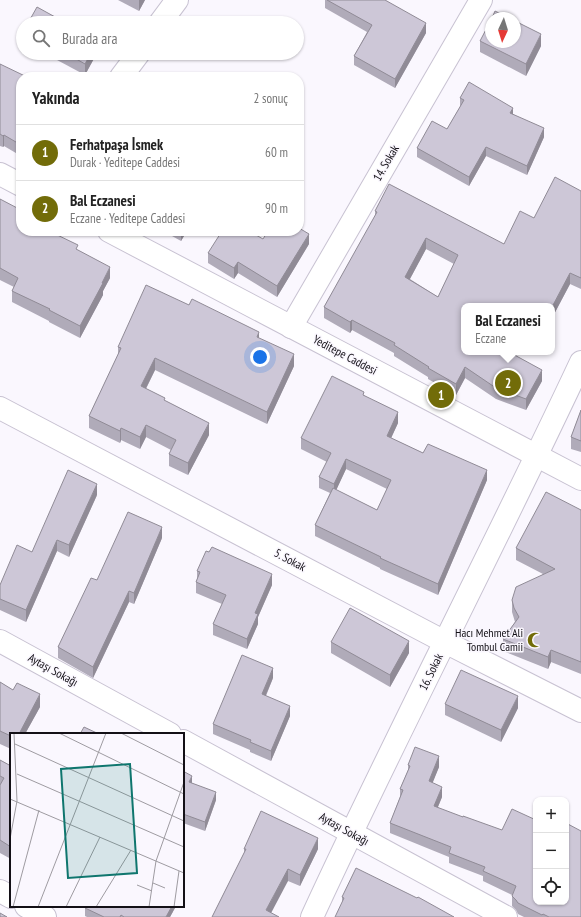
<!DOCTYPE html>
<html lang="tr">
<head>
<meta charset="utf-8">
<style>
	:root { --surface:#fff; --page:#f6f6f6; --text:#222; --muted:#767676; --line:#e0e0e0; --accent:#726c09 }
	body { margin:0; font-family:"PT Sans Narrow",sans-serif; background:var(--page); color:var(--text) }
	.controls { position:absolute; right:12px; bottom:12px; display:grid; overflow:hidden; border-radius:8px; box-shadow:0 1px 3px #0004 }
	.controls button { width:36px; height:36px; display:grid; place-items:center; padding:0; border:0; border-bottom:1px solid var(--line); background:var(--surface); color:var(--text); font:20px sans-serif }
	.compass { position:absolute; left:485px; top:12px; width:36px; height:36px; border-radius:50%; background:var(--surface); box-shadow:0 1px 3px #0004; rotate:184deg }
	.you { position:absolute; left:260px; top:357px; width:14px; height:14px; margin:-10px; border:3px solid #fff; border-radius:50%; background:#1a73e8; box-shadow:0 0 0 6px #1a73e833 }
	.badge { display:grid; place-items:center; width:26px; height:26px; border-radius:50%; background:var(--accent); color:#fff; font-size:13px; font-weight:700 }
	.pin { position:absolute; translate:-50% -50%; border:2px solid #fff; box-shadow:0 1px 4px #0006 }
	.popup { position:absolute; left:461px; top:303px; width:94px; height:52px; box-sizing:border-box; display:grid; place-content:center; border-radius:8px; background:var(--surface); filter:drop-shadow(0 1px 3px #0005); font-size:13px; white-space:nowrap; color:var(--muted) }
	.popup b { font-size:15px; color:var(--text) }
	.popup::after { content:''; position:absolute; left:50%; top:100%; margin-left:-8px; border:8px solid transparent; border-top-color:var(--surface) }
	.list { margin:0; padding:0; list-style:none }
	h2 { display:flex; justify-content:space-between; align-items:center; height:52px; margin:0; padding:0 16px; font-size:17px }
	h2 small { font-size:13px; font-weight:400; color:var(--muted) }
	.list li { display:grid; grid-template-columns:26px 1fr auto; gap:12px; align-items:center; box-sizing:border-box; height:56px; padding:0 16px; border-top:1px solid var(--line) }
	.list b { display:block; font-size:15px; white-space:nowrap }
	.list p { margin:0; font-size:13px; white-space:nowrap; color:var(--muted) }
	.list em { font-size:13px; font-style:normal; color:var(--muted) }
	.icon { flex:none; width:22px; height:22px; fill:none; stroke:currentColor; stroke-width:2; stroke-linecap:round; stroke-linejoin:round }
	.map { position:relative; flex:none; width:581px; height:917px; overflow:hidden }
	.search { position:absolute; background:var(--surface); box-shadow:0 1px 3px #0004; left:16px; top:16px; width:288px; height:44px; display:flex; align-items:center; gap:10px; box-sizing:border-box; padding:0 14px; border-radius:22px; color:var(--muted); font-size:15px }
	.panel { position:absolute; background:var(--surface); box-shadow:0 1px 3px #0004; left:16px; top:72px; width:288px; height:164px; border-radius:16px }
	.map>svg:first-child { display:block }
	.lines { fill:none; stroke-linecap:round; stroke-linejoin:round }
	.minor-casing { stroke:#c8c2d2; stroke-width:24 }
	.minor { stroke:#fff; stroke-width:22 }
	.wall { fill:#b0abb9; fill-rule:evenodd }
	.shaded-wall { fill:#908b96 }
	.building { fill:#cdc7d7; stroke:#908b96; fill-rule:evenodd }
	.labels { text-anchor:middle; stroke-width:3; stroke-linejoin:round; paint-order:stroke }
	.street-label { font-size:12px; fill:#131016; stroke:#faf7fe }
	.poi-label { font-size:12px; fill:#131016; stroke:#faf7fe; text-anchor:end }
	.inset-road { fill:none; stroke:#9e9ba1; stroke-width:1 }
	.view { fill:#0f766e; fill-opacity:0.15; stroke:#0f766e; stroke-width:2 }
	.inset-edge { fill:none; stroke:#131016; stroke-width:2 }
</style>
</head>
<body>
<div class="map">
<svg width="581" height="917" viewBox="0 0 581 917">
	<rect width="100%" height="100%" fill="#faf7fe"/>
	<g class="lines">
		<defs>
			<g id="minor">
				<path d="M160 23 177 0"/>
				<path d="M121 77 139 53"/>
				<path d="M0 174 21 185"/>
				<path d="M109 231 581 479"/>
				<path d="M291 327 481 0"/>
				<path d="M0 408 445 642 581 711"/>
				<path d="M0 641 170 734"/>
				<path d="M183 741 506 917"/>
				<path d="M0 891 11 897"/>
				<path d="M26 906 45 917"/>
				<path d="M312 917C398 730 494 548 581 362"/>
			</g>
		</defs>
		<use href="#minor" class="minor-casing"/>
		<use href="#minor" class="minor"/>
	</g>
	<g class="wall">
		<path d="M118 0H145L139 11Z"/>
		<path d="M325 0H385L426 33 395 88 354 65V56L367 32 325 8Z"/>
		<path d="M23 33V47L22 46V35Z"/>
		<path d="M480 41 541 46 526 76 480 52Z"/>
		<path d="M44 53H97L85 75Z"/>
		<path d="M0 64 21 77V156L4 146 3 147 0 146Z"/>
		<path d="M460 98 513 114 544 137 527 175 486 156 469 186 417 157V148L447 129 460 107Z"/>
		<path d="M581 191V289L570 284 552 318V306H464V352L542 381 526 410 496 399 465 378 456 395 428 379V377L394 356V353L352 330 350 333 324 318V307L375 217V211L504 244 534 218ZM426 249 454 264 438 297 410 279Z"/>
		<path d="M0 199 21 231 78 250 110 278 103 291V295L80 338 49 322V321L12 302V291L14 287 0 280Z"/>
		<path d="M163 231H187L181 241Z"/>
		<path d="M263 239 309 244 277 297 238 273 234 279 208 263V253Z"/>
		<path d="M259 338 294 366 267 424 155 370 146 389 165 401 209 435 188 475 169 466V454L171 450 146 437 140 449 121 440 120 443 89 428V416L118 355V347Z"/>
		<path d="M364 395 398 423 391 438 423 453 487 480 438 595 380 569V568L315 536V525L330 493 319 488V477L327 462 301 449V438ZM346 469 387 489 377 510 336 490Z"/>
		<path d="M581 410V452L571 449V437Z"/>
		<path d="M97 495 69 557 57 551 26 622 0 610V585L32 552Z"/>
		<path d="M581 510V674L551 662 548 669 503 651V639L515 622 512 612V600L543 574 516 560V548Z"/>
		<path d="M162 538 134 604 129 602 93 678 58 658V647L97 580Z"/>
		<path d="M197 571 272 585 258 617V624L247 649 213 635V624L222 604 196 593V582L197 579Z"/>
		<path d="M331 642 409 653 390 687 331 653Z"/>
		<path d="M273 678 266 696 290 716 271 761 250 752V750L213 734V724Z"/>
		<path d="M0 682 40 707 25 734H11V749L0 744Z"/>
		<path d="M445 704 518 708 501 742 445 715Z"/>
		<path d="M0 760 11 766V859L0 853Z"/>
		<path d="M408 765 439 767 432 783 442 797 438 807 581 917H524L518 914 516 910 512 906V895L483 881V876L449 863V857L390 833V823L400 797V789L408 770Z"/>
		<path d="M183 771 192 783 216 800 205 831 183 823Z"/>
		<path d="M244 849H318L300 886 288 881 212 917 244 853Z"/>
		<path d="M342 897 454 917 342 903Z"/>
		<path d="M176 906 170 917H87L85 916V908Z"/>
	</g>
	<g class="shaded-wall">
		<path d="M139 0H145L139 11Z"/>
		<path d="M426 23V33L395 88V79Z"/>
		<path d="M541 34V46L526 76V64Z"/>
		<path d="M91 53H97L85 75V64Z"/>
		<path d="M513 108V117L510 113Z"/>
		<path d="M544 128V137L527 175V166Z"/>
		<path d="M4 135V146L3 147V136Z"/>
		<path d="M486 147V156L469 186V177Z"/>
		<path d="M181 231H187L181 241Z"/>
		<path d="M309 234V244L277 297V286Z"/>
		<path d="M426 238V249L405 288V277Z"/>
		<path d="M238 262V273L234 279V268Z"/>
		<path d="M110 267V278L103 291V295L80 338V326L102 283Z"/>
		<path d="M570 273V284L552 318V307Z"/>
		<path d="M352 320V330L350 333V322Z"/>
		<path d="M259 332V344L257 337Z"/>
		<path d="M294 354V366L267 424V412Z"/>
		<path d="M155 358V370L141 398V386Z"/>
		<path d="M465 367V378L456 395V384Z"/>
		<path d="M542 370V381L526 410V399Z"/>
		<path d="M398 412V423L387 447V436Z"/>
		<path d="M209 423V435L188 475V463Z"/>
		<path d="M146 425V437L140 449V437Z"/>
		<path d="M121 428V440L120 443V431Z"/>
		<path d="M346 459V469L334 495V484Z"/>
		<path d="M487 470V480L438 595V584Z"/>
		<path d="M97 484V495L69 557V545Z"/>
		<path d="M162 527V538L134 604V593Z"/>
		<path d="M57 540V551L26 622V610Z"/>
		<path d="M272 574V585L258 617V624L247 649V639L255 613Z"/>
		<path d="M129 591V602L93 678V667Z"/>
		<path d="M409 641V653L390 687V675Z"/>
		<path d="M551 650V662L548 669V657Z"/>
		<path d="M273 668V678L262 704V694Z"/>
		<path d="M40 694V707L25 734H19Z"/>
		<path d="M518 696V708L501 742V730Z"/>
		<path d="M290 706V716L271 761V751Z"/>
		<path d="M439 756V767L429 792V781Z"/>
		<path d="M192 776V785L189 782Z"/>
		<path d="M442 787V797L434 816V806Z"/>
		<path d="M216 792V800L205 831V822Z"/>
		<path d="M318 838V849L300 886V875Z"/>
		<path d="M288 869V881L269 917 266 910Z"/>
		<path d="M172 906H176L170 917H166Z"/>
	</g>
	<g class="building">
		<path d="M327 0H385L426 23 395 79 354 56 372 25Z"/>
		<path d="M37 7 66 23H28Z"/>
		<path d="M495 11 509 18H492Z"/>
		<path d="M491 20V42H515V21L541 34 526 64 480 41Z"/>
		<path d="M66 53H91L85 64Z"/>
		<path d="M0 64 27 77H21V145L4 135 3 136 0 134Z"/>
		<path d="M469 82 513 108 510 113 544 128 527 166 486 147 469 177 417 148 432 121 447 129 464 100 460 98Z"/>
		<path d="M555 177 581 191V278L570 273 552 307V306H464V352H509L542 370 526 399 496 388 465 367 456 384 428 368 429 367 394 345 395 343 352 320 350 322 324 307 377 212 375 211 389 184 504 244 520 211 534 218ZM426 238 458 255 438 297 405 277Z"/>
		<path d="M0 199 21 210V231H49L78 245 76 249 110 267 102 283H103L80 326 49 310 50 309 12 291 18 278 0 268Z"/>
		<path d="M299 228 309 234 277 286 238 262 234 268 208 253 222 231H249L263 239 268 231H299Z"/>
		<path d="M146 285 189 305 192 299 259 332 257 337 294 354 267 412 155 358 141 386 165 398 164 400 209 423 188 463 169 454 176 440 146 425 140 437 121 428 120 431 89 416 121 348 118 347Z"/>
		<path d="M332 376 364 392 363 395 398 412 387 436 423 453 428 444 487 470 438 584 380 558 381 557 315 525 333 488 377 510 391 480 346 459 334 484 319 477 331 453 301 438Z"/>
		<path d="M581 410V441L571 437Z"/>
		<path d="M68 470 97 484 69 545 57 540 26 610 0 599V585L17 545 32 552Z"/>
		<path d="M546 492 581 510V662L551 650 548 657 503 639 519 617 514 608 512 600 516 587 555 569 516 548Z"/>
		<path d="M128 512 162 527 134 593 129 591 93 667 58 647 91 578 97 580Z"/>
		<path d="M212 547 272 574 255 613 258 614 247 639 213 624 226 595 196 582 200 572 197 571 206 551 209 552Z"/>
		<path d="M350 608 409 641 390 675 331 642Z"/>
		<path d="M242 655 273 668 262 694 290 706 271 751 250 742 251 740 213 724Z"/>
		<path d="M461 670 518 696 501 730 445 704Z"/>
		<path d="M0 682 13 690 17 683 40 694 19 734H11V736L0 731Z"/>
		<path d="M84 727 99 734H80Z"/>
		<path d="M415 747 439 756 429 781 442 787 434 806 463 817V816L502 830 512 809 536 820V902H566V823L581 831V917H549L543 914 542 915 518 903 516 900 512 896 516 886 483 871 485 867 449 853 451 847 390 823 403 790 400 789 410 766 408 765Z"/>
		<path d="M0 760 11 766V847L0 840V785L4 778 0 776Z"/>
		<path d="M183 771 192 776 189 782 216 792 205 822 183 814Z"/>
		<path d="M261 811 318 838 300 875 288 869 266 910 279 917H212L246 849H244Z"/>
		<path d="M356 868 417 898 418 897 454 917H335L344 898 342 897Z"/>
		<path d="M86 906H172L166 917H124L121 915 120 917H104L85 908Z"/>
		<path d="M0 913 7 917H0Z"/>
	</g>
	<defs>
		<symbol id="mosque-bare" viewBox="-9 -9 18 18"><path d="M3.5-4.9A6 6 0 1 0 3.5 4.9A5 5 0 1 1 3.5-4.9Z" fill="#726c09" stroke="#faf7fe" stroke-width="2.5" paint-order="stroke"/></symbol>
	</defs>
	<g fill-rule="evenodd">
		<use href="#mosque-bare" x="524" y="629" width="22" height="22"/>
	</g>
	<g class="labels">
		<g class="street-label">
			<text transform="translate(386 163) rotate(-60)" y="4">14. Sokak</text>
			<text transform="translate(345 355) rotate(28)" y="4">Yeditepe Caddesi</text>
			<text transform="translate(290 560) rotate(28)" y="4">5. Sokak</text>
			<text transform="translate(53 670) rotate(29)" y="4">Aytaşı Sokağı</text>
			<text transform="translate(431 672) rotate(-64)" y="4">16. Sokak</text>
			<text transform="translate(344 829) rotate(29)" y="4">Aytaşı Sokağı</text>
		</g>
		<g class="poi-label">
			<text x="523" y="637">Hacı Mehmet Ali<tspan x="523" dy="14">Tombul Camii</tspan></text>
		</g>
	</g>
	<g transform="translate(10 733)">
		<rect width="174" height="174" fill="#faf7fe"/>
		<path class="inset-road" d="M49 0 174 61M111 0 174 32M5 11 174 88M7 41 174 114M0 66 174 140M0 106 7 68 4 0M143 150 155 155M127 152 142 158M3 174 29 77M28 174 96 0M56 174 90 104M86 174 121 117M139 174 146 128 174 49M164 174 169 138"/>
		<path class="view" d="M120 31 127 140 58 145 51 36Z"/>
		<rect width="174" height="174" class="inset-edge"/>
	</g>
</svg>
<div class="controls">
<button>+</button>
<button>−</button>
<button><svg class="icon" aria-label="locate" viewBox="0 0 24 24"><circle cx="12" cy="12" r="6"/><path d="M12 2v4M12 18v4M2 12h4M18 12h4"/></svg></button>
</div>
<svg class="compass" viewBox="-18 -18 36 36"><path d="M0-13l5 13h-10z" fill="#e53935"/><path d="M0 13l5-13h-10z" fill="#767676"/></svg>
<div class="you"></div>
<div class="pin badge" style="left:441px;top:395px">1</div>
<div class="pin badge" style="left:508px;top:383px">2</div>
<div class="popup"><b>Bal Eczanesi</b>Eczane</div>
<div class="search"><svg class="icon" aria-label="search" viewBox="0 0 24 24"><circle cx="10" cy="10" r="6"/><path d="M15 15l6 6"/></svg>Burada ara</div>
<section class="panel">
<h2>Yakında<small>2 sonuç</small></h2>
<ul class="list">
<li><span class="badge">1</span><div><b>Ferhatpaşa İsmek</b><p>Durak · Yeditepe Caddesi</p></div><em>60 m</em></li>
<li><span class="badge">2</span><div><b>Bal Eczanesi</b><p>Eczane · Yeditepe Caddesi</p></div><em>90 m</em></li>
</ul>
</section>
</div>
</body>
</html>
